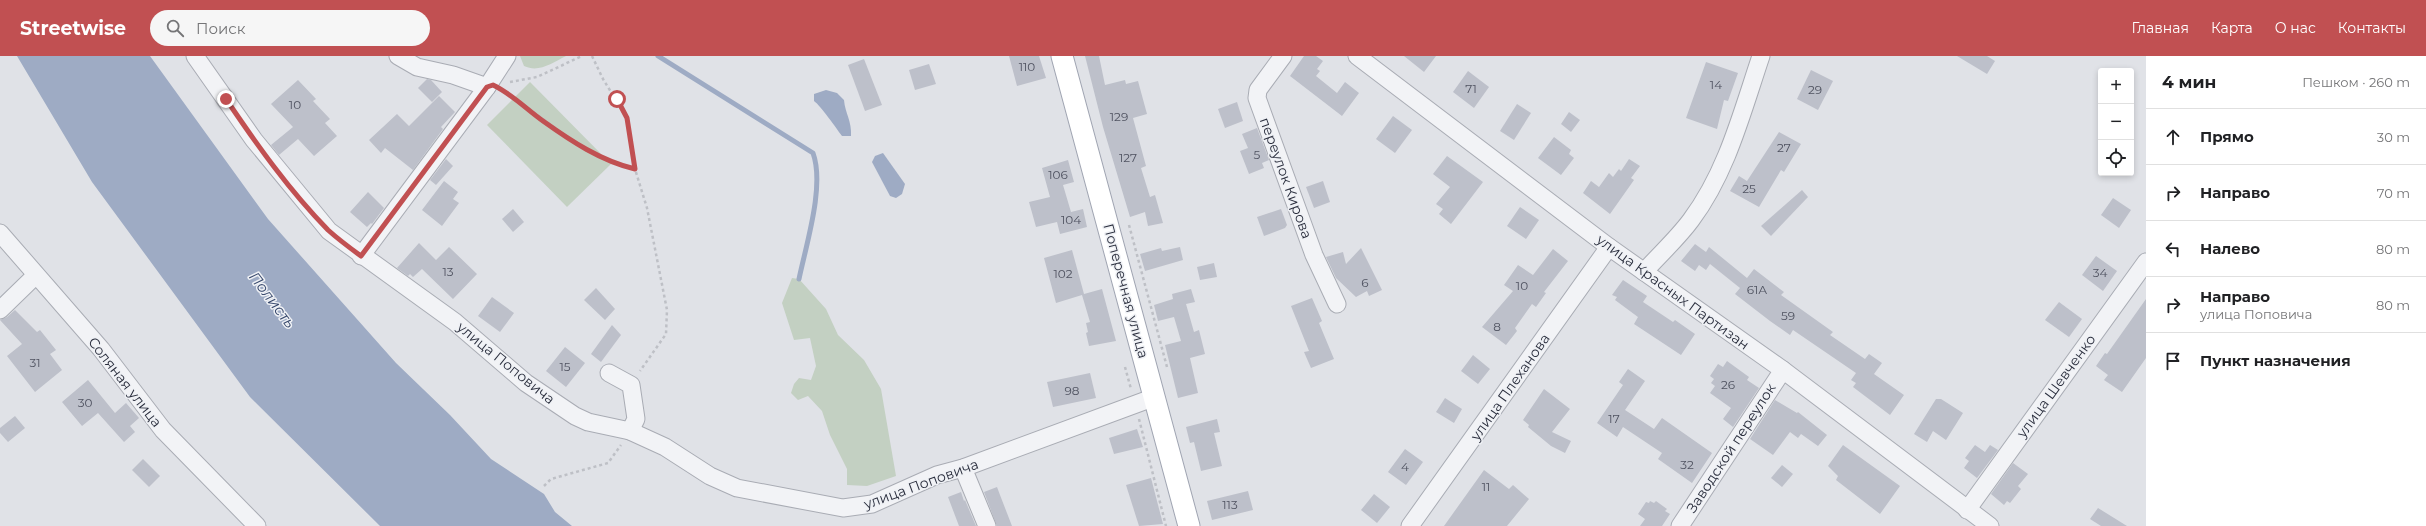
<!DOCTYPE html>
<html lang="ru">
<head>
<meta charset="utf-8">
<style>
	:root { --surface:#fff; --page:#f6f6f6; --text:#202124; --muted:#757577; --line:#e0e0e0; --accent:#c15052 }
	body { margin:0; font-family:Montserrat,sans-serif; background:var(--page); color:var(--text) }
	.controls { position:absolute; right:12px; top:12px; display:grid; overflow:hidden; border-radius:4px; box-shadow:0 2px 6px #0003 }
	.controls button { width:36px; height:36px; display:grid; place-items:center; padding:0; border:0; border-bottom:1px solid var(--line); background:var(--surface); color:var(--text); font:20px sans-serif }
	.stop { position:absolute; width:12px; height:12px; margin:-9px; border:3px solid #c15052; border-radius:50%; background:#fff }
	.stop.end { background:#c15052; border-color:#fff; box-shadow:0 1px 4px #0008 }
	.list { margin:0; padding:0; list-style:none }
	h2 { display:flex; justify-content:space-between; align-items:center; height:52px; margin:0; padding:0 16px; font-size:17px }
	h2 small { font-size:13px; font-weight:400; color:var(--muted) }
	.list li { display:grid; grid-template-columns:26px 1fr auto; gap:12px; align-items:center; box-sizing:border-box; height:56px; padding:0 16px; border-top:1px solid var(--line) }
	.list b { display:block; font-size:15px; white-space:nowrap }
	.list p { margin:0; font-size:13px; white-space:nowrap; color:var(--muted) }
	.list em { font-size:13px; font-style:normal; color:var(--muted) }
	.icon { flex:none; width:22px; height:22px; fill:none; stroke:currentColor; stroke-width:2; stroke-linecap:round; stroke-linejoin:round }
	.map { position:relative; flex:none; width:2146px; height:470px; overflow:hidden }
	header { display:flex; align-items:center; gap:24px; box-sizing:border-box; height:56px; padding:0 20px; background:var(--accent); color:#fff }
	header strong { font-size:19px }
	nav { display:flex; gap:22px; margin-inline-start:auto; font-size:14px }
	.search { width:280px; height:36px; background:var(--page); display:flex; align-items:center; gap:10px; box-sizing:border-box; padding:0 14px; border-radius:22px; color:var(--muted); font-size:15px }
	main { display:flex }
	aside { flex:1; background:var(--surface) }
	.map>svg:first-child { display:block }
	.green { fill:#c3d0c2 }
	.water { fill:#9eabc4 }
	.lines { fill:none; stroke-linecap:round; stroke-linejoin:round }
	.stream { stroke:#9eabc4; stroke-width:5 }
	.building { fill:#bdc0ca }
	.minor-casing { stroke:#a9acb4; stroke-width:19 }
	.major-casing { stroke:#a0a5b2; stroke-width:23 }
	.path { stroke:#bec0c6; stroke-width:2.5; stroke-dasharray:3 3; stroke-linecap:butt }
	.minor { stroke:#f2f3f6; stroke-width:17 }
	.major { stroke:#fff; stroke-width:21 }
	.route { stroke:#c15052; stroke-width:5 }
	.labels { text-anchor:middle; stroke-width:3; stroke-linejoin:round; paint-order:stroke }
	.number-label { font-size:12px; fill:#4f5260 }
	.street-label { font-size:14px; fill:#2a2e3d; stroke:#eff1f5 }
	.water-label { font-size:15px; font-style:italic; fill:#38496d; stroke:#eff1f5 }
</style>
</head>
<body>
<header>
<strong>Streetwise</strong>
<div class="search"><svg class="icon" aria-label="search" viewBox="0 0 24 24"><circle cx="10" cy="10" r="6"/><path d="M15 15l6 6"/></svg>Поиск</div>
<nav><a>Главная</a><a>Карта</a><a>О нас</a><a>Контакты</a></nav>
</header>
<main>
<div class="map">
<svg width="2146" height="470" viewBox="0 0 2146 470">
	<rect width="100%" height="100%" fill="#e0e2e7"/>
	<g class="green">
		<path d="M520 0H566C552 7 539 17 524 10Z"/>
		<path d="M530 26 611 108 567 151 487 69Z"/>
		<path d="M792 222 799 223 826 253 838 279 864 304 881 333 896 420 867 430 847 429V413L830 379 822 355 808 340 798 344 791 337 794 328 799 322 811 324 816 310 810 282 794 284 782 247Z"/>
	</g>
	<g class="water">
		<path d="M17 0H150L268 163 396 307 450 359 491 403 544 438 555 456 572 470H380L250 341 92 126Z"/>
		<path d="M826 34 837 37 844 44C845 57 852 65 851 80H842C836 72 821 50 814 45V38Z"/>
		<path d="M883 97 905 128 902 138 896 142 890 140 872 106 875 100Z"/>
	</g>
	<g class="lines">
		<path class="stream" d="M658 0 813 97C825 130 806 189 799 223"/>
	</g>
	<g class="building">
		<path d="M1009 0H1039L1046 22 1017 30Z"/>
		<path d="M1085 0H1099L1105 29 1125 24 1126 28 1138 25 1147 58 1133 62 1146 110 1141 112 1150 141 1155 139 1163 167 1148 170 1145 156 1130 161 1103 71Z"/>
		<path d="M1304 0H1316L1323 5 1317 13 1320 15 1316 20 1337 37 1345 26 1359 37 1342 60 1290 20Z"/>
		<path d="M1404 0H1436L1424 16Z"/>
		<path d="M1957 0H1987L1995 5 1987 18Z"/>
		<path d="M864 3 882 49 865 55 848 9Z"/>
		<path d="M1706 6 1738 17 1728 45 1724 44 1717 73 1686 62Z"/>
		<path d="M929 8 936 28 915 34 909 14Z"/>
		<path d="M1811 14 1833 25 1818 54 1797 43Z"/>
		<path d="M1468 15 1489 31 1474 52 1453 36Z"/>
		<path d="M427 23 431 24 442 36 432 46 418 32Z"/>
		<path d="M298 24 316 43 313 45 330 63 325 67 337 80 314 100 298 83 279 99 271 89 293 71 271 48Z"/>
		<path d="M439 40 455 56 441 71 443 73 413 114 385 92 381 97 369 84 397 58 409 70Z"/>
		<path d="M1237 46 1243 65 1225 72 1218 53Z"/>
		<path d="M1517 48 1531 57 1514 84 1500 75Z"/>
		<path d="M1569 56 1580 64 1571 76 1561 68Z"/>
		<path d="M1393 60 1412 74 1395 97 1376 83Z"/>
		<path d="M1257 72 1269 104 1262 107 1264 112 1249 118 1240 95 1248 92 1242 78Z"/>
		<path d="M1779 76 1801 88 1784 116 1781 114 1759 151 1730 135 1739 120 1747 125Z"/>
		<path d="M1554 81 1571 94 1569 98 1574 102 1561 119 1538 102Z"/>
		<path d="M1447 100 1483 126 1451 168 1439 158 1443 153 1436 148 1450 131 1433 118Z"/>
		<path d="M446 103 453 110 436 129 430 124Z"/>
		<path d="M1629 103 1640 110 1631 122 1634 124 1610 158 1583 137 1591 125 1599 131 1609 117 1613 121 1619 113 1621 115Z"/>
		<path d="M1068 104 1074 126 1063 129 1071 156 1083 153 1087 171 1060 178 1057 166 1036 171 1029 146 1050 141 1042 112Z"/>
		<path d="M444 125 458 136 453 143 459 147 442 170 422 154Z"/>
		<path d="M1323 125 1330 146 1314 152 1306 131Z"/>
		<path d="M1802 134 1808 141 1771 180 1761 170Z"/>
		<path d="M368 136 384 152 372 168 371 167 367 171 350 156Z"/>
		<path d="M2113 142 2131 154 2119 172 2101 159Z"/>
		<path d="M1520 151 1539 164 1526 183 1507 170Z"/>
		<path d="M513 153 524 166 513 176 502 163Z"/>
		<path d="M1281 153 1287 169 1285 172 1264 180 1257 161Z"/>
		<path d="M419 187 436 204 449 191 477 218 453 243 422 213 413 221 410 218 408 220 397 212Z"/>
		<path d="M1695 188 1706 196 1709 191 1747 222 1754 213 1784 236 1781 239 1833 276 1830 279 1865 303 1869 298 1882 307 1874 318 1904 339 1890 359 1853 331 1856 327 1851 324 1856 317 1793 274 1790 279 1770 265 1735 238 1740 232 1710 208 1706 214 1699 209 1695 215 1681 205Z"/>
		<path d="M1180 191 1183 204 1145 215 1140 198 1161 192 1162 195Z"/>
		<path d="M1361 192 1382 234 1369 240 1367 235 1356 241 1336 222 1326 201 1343 196 1346 208Z"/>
		<path d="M1553 193 1568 205 1544 236 1546 237 1536 251 1532 248 1515 272 1517 275 1506 289 1482 271 1513 235 1504 229 1518 209 1533 219Z"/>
		<path d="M1072 194 1084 238 1102 233 1116 285 1089 290 1086 277 1088 276 1086 267 1090 266 1082 239 1056 247 1044 202Z"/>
		<path d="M2096 200 2117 215 2103 235 2082 219Z"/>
		<path d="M1214 207 1217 221 1200 224 1197 211Z"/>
		<path d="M1623 224 1647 240 1643 246 1673 266 1675 264 1695 278 1681 299 1634 268 1638 261 1615 244 1617 241 1612 239Z"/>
		<path d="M596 232 615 253 605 264 584 244Z"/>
		<path d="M1191 233 1195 246 1186 248 1194 276 1199 274 1205 298 1190 302 1198 337 1178 342 1165 289 1181 285 1174 261 1158 265 1154 249 1173 243 1172 238Z"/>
		<path d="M492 241 514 257 500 276 478 260Z"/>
		<path d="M1312 242 1322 265 1319 267 1334 303 1311 312 1304 296 1309 295 1291 250Z"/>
		<path d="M2146 243V302L2122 336 2104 324 2108 319 2096 310 2105 297 2107 298Z"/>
		<path d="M2059 246 2082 263 2069 281 2045 264Z"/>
		<path d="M15 254 37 276 40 274 56 294 50 298 62 314 35 336 7 300 22 288 0 264 7 261Z"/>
		<path d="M612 269 621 279 601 306 591 298Z"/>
		<path d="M565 291 585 307 566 331 546 315Z"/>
		<path d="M1473 299 1490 313 1478 328 1461 315Z"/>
		<path d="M1727 305 1749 321 1747 324 1759 332 1733 371 1723 363 1731 352 1710 337 1715 330 1711 327 1714 323 1710 320 1718 308 1723 311Z"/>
		<path d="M1628 313 1645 325 1625 354 1654 373 1662 362 1712 397 1692 427 1658 403 1662 397 1623 371 1617 381 1597 367 1623 329 1619 326Z"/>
		<path d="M1090 317 1096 342 1053 351 1047 326Z"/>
		<path d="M88 324 115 357 126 347 139 362 130 370 135 376 124 386 98 357 82 370 62 346Z"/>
		<path d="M1544 333 1570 353 1552 376 1571 385 1565 397 1551 390 1528 371 1529 369 1523 364Z"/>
		<path d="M1445 342 1462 353 1454 367 1436 356Z"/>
		<path d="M1936 343H1941L1963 357 1946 384 1933 375 1927 386 1914 378Z"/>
		<path d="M1775 344 1797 357 1798 356 1827 379 1818 390 1801 378 1798 382 1790 376 1773 399 1750 383Z"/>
		<path d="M15 360 25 372 8 386 0 377V372Z"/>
		<path d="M1217 363 1220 376 1214 377 1222 410 1201 415 1194 386 1190 387 1186 371Z"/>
		<path d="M1137 373 1143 391 1114 398 1109 382Z"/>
		<path d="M1843 389 1900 430 1880 458 1836 424 1838 420 1828 410Z"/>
		<path d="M1975 389 1985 396 1990 389 1998 394 1977 422 1964 412 1969 405 1965 402Z"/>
		<path d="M1405 393 1423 406 1406 429 1388 416Z"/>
		<path d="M143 403 160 420 149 431 132 414Z"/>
		<path d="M2013 407 2028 418 2018 430 2021 433 2010 447 2007 445 2004 449 1991 438Z"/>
		<path d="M1782 409 1793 418 1782 431 1771 422Z"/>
		<path d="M1484 414 1509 433 1513 429 1529 443 1507 470H1444Z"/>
		<path d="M1151 422 1163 468 1139 470 1126 429Z"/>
		<path d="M997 431 1000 439 1012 470H997L984 436Z"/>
		<path d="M1248 435 1253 454 1212 464 1207 445Z"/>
		<path d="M961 436 964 445 965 444 976 470H959L948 441Z"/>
		<path d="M1374 438 1390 451 1377 467 1361 454Z"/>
		<path d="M1650 445 1654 447 1656 445 1667 453 1665 455 1670 458 1662 470H1640L1645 463 1638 458 1646 446 1649 447Z"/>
		<path d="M2098 452 2127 470H2101L2090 463Z"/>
	</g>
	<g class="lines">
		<defs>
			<g id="minor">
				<path d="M195 0 254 84 329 175 455 266 526 327 575 360 588 366 630 375 665 391 710 420 737 432 843 452 872 448 937 419 963 412 1155 341"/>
				<path d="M398 0 417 11 453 19 487 31"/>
				<path d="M1283 0 1258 34 1257 42 1314 199 1337 248"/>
				<path d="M1357 0 1609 191 1783 314 1990 470"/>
				<path d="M0 177 101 293 163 374 257 470"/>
				<path d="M361 200 487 31 507 0"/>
				<path d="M1644 216C1659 199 1677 183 1691 164 1727 116 1742 56 1761 0"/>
				<path d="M0 254 35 220"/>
				<path d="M609 317 631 329 636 363 630 375"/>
				<path d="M963 412 987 470"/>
				<path d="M1967 454 2146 206"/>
				<path d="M1410 470 1609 191"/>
				<path d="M1680 470 1783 314"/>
			</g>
			<path id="major" d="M1062 0 1189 470"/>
		</defs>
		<use href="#minor" class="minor-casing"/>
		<use href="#major" class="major-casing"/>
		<g class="path">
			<path d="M592 0 603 23 627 62 635 113 647 152 667 254 666 278 640 315"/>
			<path d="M510 26 537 21 582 0"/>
			<path d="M504 35C547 63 584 101 635 113"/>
			<path d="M1129 169 1167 311"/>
			<path d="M1125 311 1131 333"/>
			<path d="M1139 363 1166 470"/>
			<path d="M544 430 551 423 608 407 621 389"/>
		</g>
		<use href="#minor" class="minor"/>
		<use href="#major" class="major"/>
	</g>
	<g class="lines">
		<path class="route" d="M226 43C257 89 289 134 328 174 338 183 350 192 361 200L487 31 493 29C512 38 526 53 543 65 571 85 601 105 635 113L627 62 617 43"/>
	</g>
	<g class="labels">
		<g class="number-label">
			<text x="1027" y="15">110</text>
			<text x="1716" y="33">14</text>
			<text x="1471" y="37">71</text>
			<text x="1815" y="38">29</text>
			<text x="295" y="53">10</text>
			<text x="1119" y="65">129</text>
			<text x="1784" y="96">27</text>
			<text x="1257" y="103">5</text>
			<text x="1128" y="106">127</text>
			<text x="1058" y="123">106</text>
			<text x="1749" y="137">25</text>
			<text x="1071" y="168">104</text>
			<text x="448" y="220">13</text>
			<text x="2100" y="221">34</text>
			<text x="1063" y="222">102</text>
			<text x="1365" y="231">6</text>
			<text x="1522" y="234">10</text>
			<text x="1757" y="238">61А</text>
			<text x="1788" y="264">59</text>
			<text x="1497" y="275">8</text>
			<text x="35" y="311">31</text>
			<text x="565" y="315">15</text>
			<text x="1728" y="333">26</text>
			<text x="1072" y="339">98</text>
			<text x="85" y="351">30</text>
			<text x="1614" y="367">17</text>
			<text x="1687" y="413">32</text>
			<text x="1405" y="415">4</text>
			<text x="1486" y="435">11</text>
			<text x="1230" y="453">113</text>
		</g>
		<g class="street-label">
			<text transform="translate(1286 122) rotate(70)" y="5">переулок Кирова</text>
			<text transform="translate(1126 235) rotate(75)" y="5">Поперечная улица</text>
			<text transform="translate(1673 236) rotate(36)" y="5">улица Красных Партизан</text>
			<text transform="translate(506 307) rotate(39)" y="5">улица Поповича</text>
			<text transform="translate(125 326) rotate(52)" y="5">Соляная улица</text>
			<text transform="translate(2056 330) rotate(-54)" y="5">улица Шевченко</text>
			<text transform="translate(1510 331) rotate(-55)" y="5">улица Плеханова</text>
			<text transform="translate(1731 392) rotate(-57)" y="5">Заводской переулок</text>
			<text transform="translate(921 428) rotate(-20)" y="5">улица Поповича</text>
		</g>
		<g class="water-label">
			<text transform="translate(272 244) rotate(53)" y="5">Полисть</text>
		</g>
	</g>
</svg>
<div class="controls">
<button>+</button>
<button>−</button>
<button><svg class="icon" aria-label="locate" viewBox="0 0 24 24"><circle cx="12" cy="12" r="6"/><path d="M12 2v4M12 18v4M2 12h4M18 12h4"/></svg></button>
</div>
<div class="stop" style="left:617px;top:43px"></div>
<div class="stop end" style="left:226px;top:43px"></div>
</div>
<aside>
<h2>4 мин<small>Пешком · 260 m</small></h2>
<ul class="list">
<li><svg class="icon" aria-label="ahead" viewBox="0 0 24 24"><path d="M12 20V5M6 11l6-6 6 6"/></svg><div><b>Прямо</b></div><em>30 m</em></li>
<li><svg class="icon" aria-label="right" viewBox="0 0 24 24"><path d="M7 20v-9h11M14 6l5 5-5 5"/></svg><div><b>Направо</b></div><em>70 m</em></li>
<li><svg class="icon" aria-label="left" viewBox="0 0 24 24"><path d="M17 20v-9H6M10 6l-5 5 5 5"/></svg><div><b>Налево</b></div><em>80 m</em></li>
<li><svg class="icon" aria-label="right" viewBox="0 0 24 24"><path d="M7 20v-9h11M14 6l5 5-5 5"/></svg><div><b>Направо</b><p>улица Поповича</p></div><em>80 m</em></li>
<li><svg class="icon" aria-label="arrive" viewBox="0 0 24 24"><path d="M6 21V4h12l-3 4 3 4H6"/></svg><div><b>Пункт назначения</b></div></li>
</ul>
</aside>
</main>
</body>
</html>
